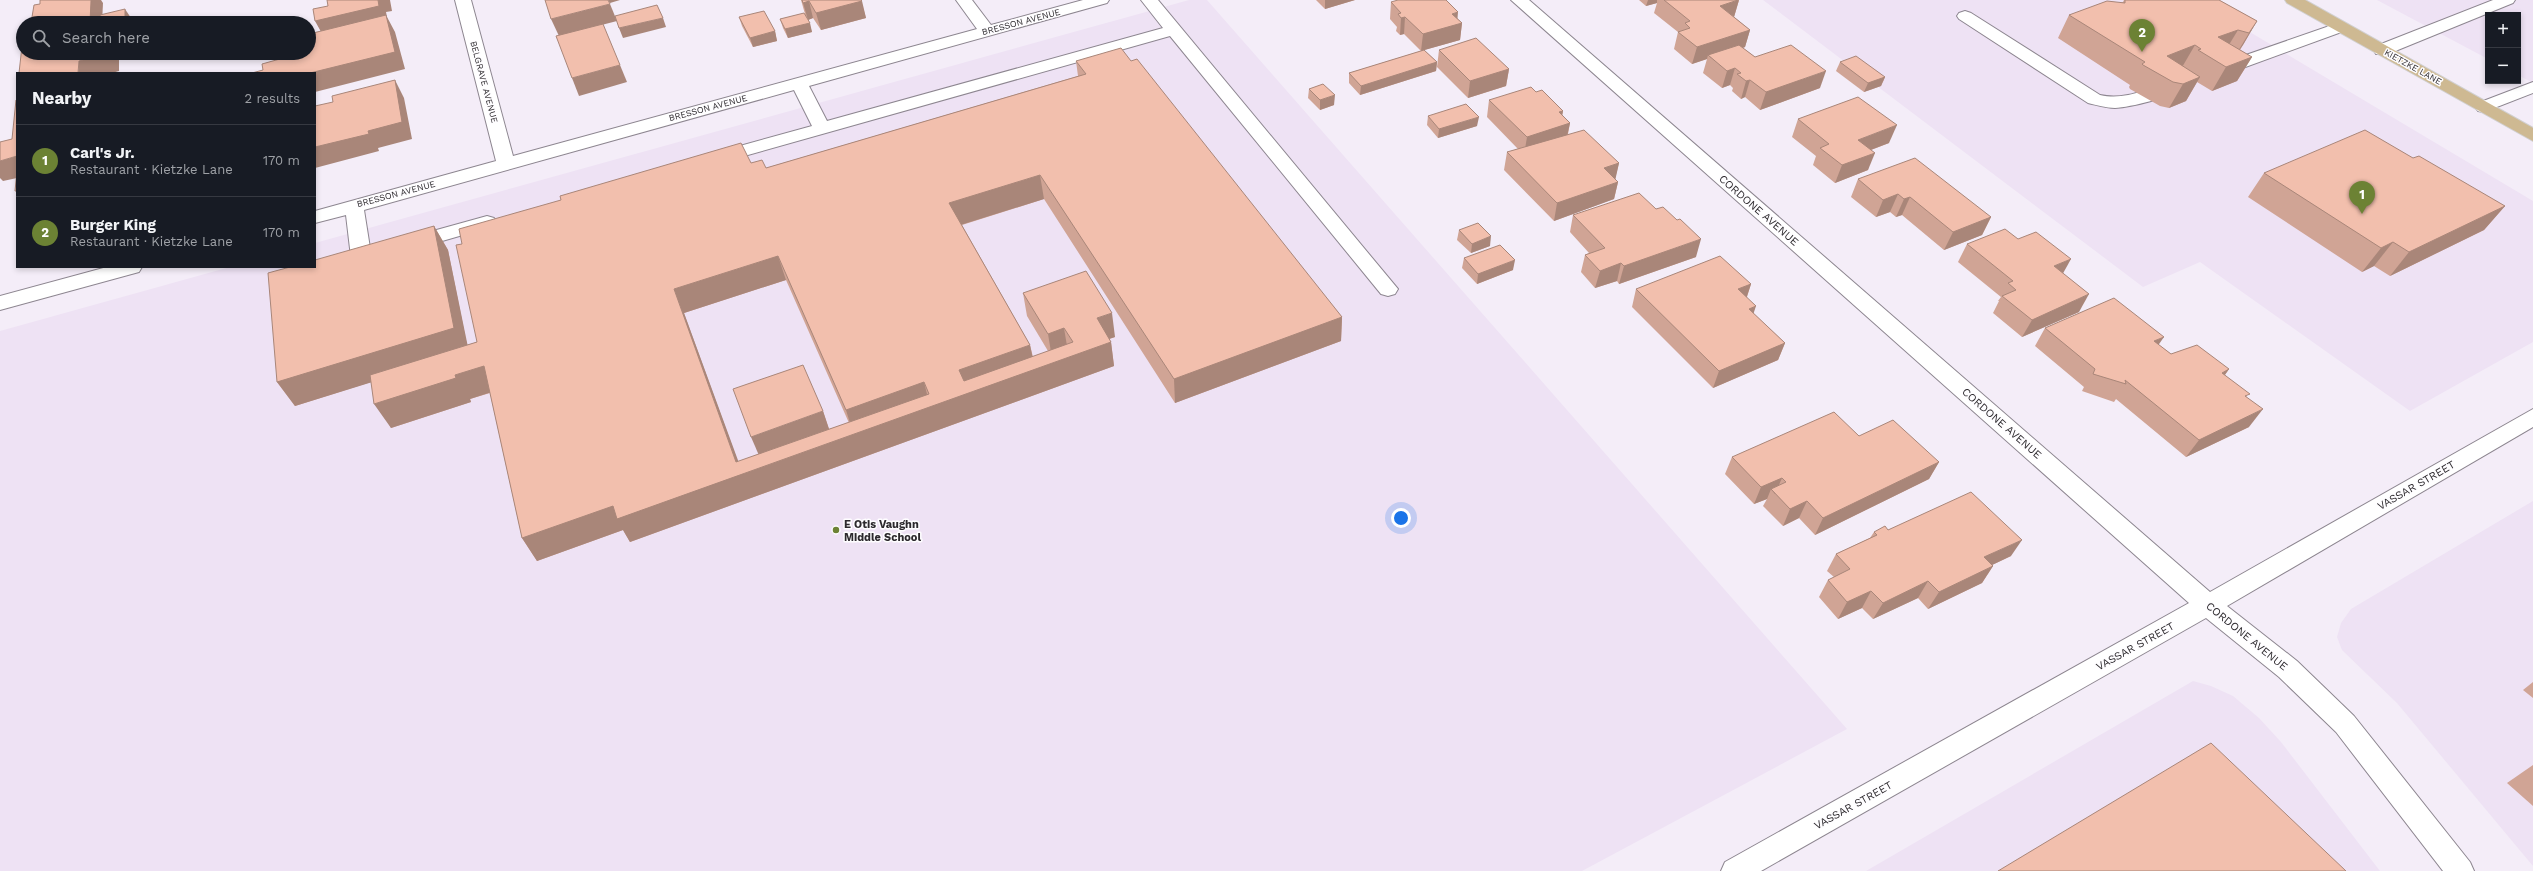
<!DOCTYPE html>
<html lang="en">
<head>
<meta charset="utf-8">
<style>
	:root { --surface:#171b24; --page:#20242c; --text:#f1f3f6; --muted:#9ea1a6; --line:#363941; --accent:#6c8234 }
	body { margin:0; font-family:"Work Sans",sans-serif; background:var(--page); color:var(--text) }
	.controls { position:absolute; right:12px; top:12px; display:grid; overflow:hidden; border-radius:0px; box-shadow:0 2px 6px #0003 }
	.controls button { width:36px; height:36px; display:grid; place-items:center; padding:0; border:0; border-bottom:1px solid var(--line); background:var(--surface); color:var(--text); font:20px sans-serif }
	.you { position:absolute; left:1401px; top:518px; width:14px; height:14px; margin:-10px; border:3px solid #fff; border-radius:50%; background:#1a73e8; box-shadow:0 0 0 6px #1a73e833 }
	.badge { display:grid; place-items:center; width:26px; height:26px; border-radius:50%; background:var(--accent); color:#fff; font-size:13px; font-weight:700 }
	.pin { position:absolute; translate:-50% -33px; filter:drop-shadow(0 1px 2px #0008) }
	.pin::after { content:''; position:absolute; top:21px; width:14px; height:12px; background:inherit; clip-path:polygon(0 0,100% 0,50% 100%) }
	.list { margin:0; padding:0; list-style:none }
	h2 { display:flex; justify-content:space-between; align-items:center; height:52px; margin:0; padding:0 16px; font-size:17px }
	h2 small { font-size:13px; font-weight:400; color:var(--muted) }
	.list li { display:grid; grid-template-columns:26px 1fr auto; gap:12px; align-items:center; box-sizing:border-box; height:72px; padding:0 16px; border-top:1px solid var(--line) }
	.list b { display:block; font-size:15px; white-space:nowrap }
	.list p { margin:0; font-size:13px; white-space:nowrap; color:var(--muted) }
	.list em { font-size:13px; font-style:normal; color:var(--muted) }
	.icon { flex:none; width:22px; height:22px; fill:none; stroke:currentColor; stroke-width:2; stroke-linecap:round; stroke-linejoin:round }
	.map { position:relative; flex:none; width:2533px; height:871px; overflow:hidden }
	.search { position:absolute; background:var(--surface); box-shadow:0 2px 6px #0003; left:16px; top:16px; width:300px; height:44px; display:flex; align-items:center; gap:10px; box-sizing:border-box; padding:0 14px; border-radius:22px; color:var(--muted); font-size:15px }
	.panel { position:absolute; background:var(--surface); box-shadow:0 2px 6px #0003; left:16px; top:72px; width:300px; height:196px; border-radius:0px }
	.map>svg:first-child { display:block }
	.built { fill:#eee2f4 }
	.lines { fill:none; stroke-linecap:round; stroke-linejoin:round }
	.minor-casing { stroke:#8d8690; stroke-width:2 }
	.major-casing { stroke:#d1d0d1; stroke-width:2 }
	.minor { fill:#fff; fill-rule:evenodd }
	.major { fill:#ceb992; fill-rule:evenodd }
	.wall { fill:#d0a495; fill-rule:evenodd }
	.shaded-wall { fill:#a98679 }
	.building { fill:#f2bfad; stroke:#a98679; fill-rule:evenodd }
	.poi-dot { fill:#6c8234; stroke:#fefdff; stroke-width:1.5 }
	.labels { text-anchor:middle; stroke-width:3; stroke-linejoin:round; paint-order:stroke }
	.far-street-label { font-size:9px; fill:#2c292d; stroke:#fefdff }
	.street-label { font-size:11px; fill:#2c292d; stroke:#fefdff }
	.poi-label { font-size:11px; font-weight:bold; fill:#2c292d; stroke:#fefdff; text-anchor:start }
</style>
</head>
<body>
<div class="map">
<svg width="2533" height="871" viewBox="0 0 2533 871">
	<rect width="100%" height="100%" fill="#f4edf8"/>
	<g class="built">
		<path d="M1189 0H1207L1847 729 1582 871H0V331L230 267H315V243Z"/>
		<path d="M1763 0H2196L2533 201V342L2410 411 2200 262 2143 287Z"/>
		<path d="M2377 0H2533V83L2518 75V15H2488V59Z"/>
		<path d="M2533 501V866L2397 703 2342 650 2337 637 2341 623 2351 609Z"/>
		<path d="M2193 681 2211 686 2233 696 2259 718 2281 742 2380 871H1866Z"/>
	</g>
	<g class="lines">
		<defs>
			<g id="minor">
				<path d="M455 0H471L513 156 977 29 956 0H972L991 25 1083 0H1109L1107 3 809 86 827 121 1163 28 1141 0H1158L1398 289 1395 294 1388 296 1381 294 1170 36 723 162H711L708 158 711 154 812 126 794 90 364 210 370 248 379 245 386 247 389 252 386 257C375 260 365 265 354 262L351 257 346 215 315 223V211L496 161Z"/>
				<path d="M1511 0H1529L2210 592 2533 409V427L2227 606 2297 661 2354 716 2470 862 2474 871H2443L2336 732 2279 677 2206 618 1761 871H1721L1725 862 2189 603Z"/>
				<path d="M2493 0H2515L2513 3 2388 54H2376L2374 50 2376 46Z"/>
				<path d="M1965 11 1971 13 2100 95C2126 101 2147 88 2171 82L2177 83 2180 87C2172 98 2130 107 2115 108 2106 108 2097 105 2088 103L1959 19 1957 16 1959 13Z"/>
				<path d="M2341 22 2349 27 2347 30 2229 73H2217L2214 69 2217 65Z"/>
				<path d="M2533 82V93L2484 112 2478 111 2475 107 2478 103Z"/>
				<path d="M487 216 494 218 497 222 494 226 411 250 404 249 401 244 404 239Z"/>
				<path d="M107 267H142L139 272 0 310V296Z"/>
			</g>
			<path id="major" d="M2285 0H2305L2533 128V141L2287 3Z"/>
		</defs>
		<use href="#minor" class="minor-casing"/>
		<use href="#major" class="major-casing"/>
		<use href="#minor" class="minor"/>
		<use href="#major" class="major"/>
	</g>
	<g class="wall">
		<path d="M801 0H861L866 18 821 30 813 18 808 20 812 32 788 38 783 28 780 19 805 14Z"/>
		<path d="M1316 0H1355L1325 9Z"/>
		<path d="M1639 0H1739L1734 17 1750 30 1745 47 1743 48 1755 57 1820 88 1760 110 1745 97 1741 99 1732 91 1733 88 1730 85 1722 88 1703 73 1707 59 1692 64 1674 49 1678 32 1654 13 1657 3 1646 6Z"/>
		<path d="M2124 0H2219L2257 21 2240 50 2252 57 2237 81 2212 91 2197 82 2186 101 2169 108 2160 106 2130 89 2129 87 2130 85 2058 38 2069 15 2123 2Z"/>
		<path d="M1391 2 1457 18 1462 23 1460 40 1424 50 1437 62 1436 71 1360 95 1349 83V73L1421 51 1404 34 1400 35 1396 31 1397 27 1390 19Z"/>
		<path d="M739 17 775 31 777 41 753 47 742 26Z"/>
		<path d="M1439 50 1509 69 1506 86 1468 98 1437 67Z"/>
		<path d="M1076 61H1131L1342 317 1341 341 1175 403 1044 199 962 225 1030 345 1033 357 1048 351 1027 316 1023 293 1115 337 1109 339 1111 342 1114 366 630 542 623 530 537 561 522 538 490 393 470 399 471 402 391 428 371 382 295 406 277 382 434 226 448 250 467 345 477 342 751 163 766 168 1078 76ZM786 280 849 423 829 429 823 411 759 454 738 462 684 313Z"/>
		<path d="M1840 62 1885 77 1881 86 1864 92 1836 71Z"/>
		<path d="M1309 89 1334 105 1320 110 1308 98Z"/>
		<path d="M1536 92 1563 111 1562 116 1570 123 1568 134 1619 163 1615 179 1618 182 1614 199 1554 221 1504 170 1507 152 1518 149 1487 117 1489 100Z"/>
		<path d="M1428 116 1477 126 1438 138 1427 125Z"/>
		<path d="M1798 119 1889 143 1871 150 1868 170 1835 183 1813 165 1816 156 1792 137Z"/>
		<path d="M2413 158 2505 206 2484 230 2390 276 2374 266 2362 272 2248 197 2264 173Z"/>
		<path d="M1858 179 1991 217 1982 235 1944 250 1902 215 1896 217 1890 212 1876 217 1851 197Z"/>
		<path d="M1573 215 1696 257 1619 284 1617 281 1595 288 1581 272 1585 255 1589 253 1570 232Z"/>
		<path d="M1459 230 1490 246 1471 253 1457 240Z"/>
		<path d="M1967 244 2063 274 2079 312 2022 337 1993 313 1999 301H1998L2001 297 1958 262Z"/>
		<path d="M1464 258 1513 270 1477 284 1462 268Z"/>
		<path d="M1751 284 1747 297 1754 314 1785 343 1778 360 1713 388 1632 307 1636 289Z"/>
		<path d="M2045 328 2159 345 2171 354 2229 369 2225 375 2247 397 2249 427 2186 457 2116 399 2114 402 2082 391 2084 387 2035 346Z"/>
		<path d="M1859 436 1939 462 1929 479 1815 535 1799 518 1783 526 1763 506 1767 499 1754 504 1725 474 1732 457Z"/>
		<path d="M1888 530 2011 556 1992 565 1993 566 1982 583 1928 609 1918 598 1873 619 1862 608 1838 619 1819 597 1828 580 1834 577 1827 571 1836 554 1870 538 1874 532Z"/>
		<path d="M2533 682V698L2523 690Z"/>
		<path d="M2533 765V806L2507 783Z"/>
	</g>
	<g class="shaded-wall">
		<path d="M91 0H101L103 3 102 23H88Z"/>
		<path d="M378 0H390L392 11 386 12 387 17 395 32 405 69 315 92V73H310L325 39 315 21Z"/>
		<path d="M608 0H620L610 3Z"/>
		<path d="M1325 0H1355L1325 9Z"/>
		<path d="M1648 0H1657V3L1646 6Z"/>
		<path d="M1739 0 1734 17 1720 6Z"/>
		<path d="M809 1 813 18 808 20 803 3Z"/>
		<path d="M862 1 866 18 821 30 816 13Z"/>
		<path d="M610 4 617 21 559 36 551 19Z"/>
		<path d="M125 9 131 18V23H110Z"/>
		<path d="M1458 12 1457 24 1462 23 1460 40 1421 51 1423 34 1452 14Z"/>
		<path d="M1405 17 1404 34 1400 35 1401 18Z"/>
		<path d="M663 18 666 27 623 38 619 28Z"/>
		<path d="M2257 21 2243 45 2235 56 2249 33Z"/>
		<path d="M810 23 812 32 788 38 785 29Z"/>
		<path d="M1750 30 1745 47 1711 58 1708 55 1707 59 1692 64 1697 47Z"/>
		<path d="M2238 30 2224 53 2218 37Z"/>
		<path d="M775 31 777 41 753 47 750 38Z"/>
		<path d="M2195 45 2181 69 2167 56Z"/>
		<path d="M107 53H119V71L112 73H78L79 61Z"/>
		<path d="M2252 57 2237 81 2212 91 2226 67Z"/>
		<path d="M1437 62 1436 71 1360 95 1361 86Z"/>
		<path d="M620 65 627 82 579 96 572 78Z"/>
		<path d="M1735 68 1730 85 1722 88 1727 71Z"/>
		<path d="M1509 69 1506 86 1468 98 1470 81Z"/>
		<path d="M1826 71 1820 88 1760 110 1766 92Z"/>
		<path d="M1885 77 1881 86 1864 92 1868 83Z"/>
		<path d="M2200 77 2186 101 2169 108 2183 84Z"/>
		<path d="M395 80 404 98 412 139 378 148 379 151 315 168V147L368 131Z"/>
		<path d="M1750 80 1745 97 1741 99 1746 81Z"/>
		<path d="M1335 95 1334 105 1320 110V100Z"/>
		<path d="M1563 111 1560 126 1570 123 1566 141 1524 155 1527 137 1559 112Z"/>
		<path d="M1479 117 1477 126 1438 138 1439 129Z"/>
		<path d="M1897 125 1889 143 1852 157 1858 140Z"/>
		<path d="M1875 153 1868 170 1835 183 1842 165Z"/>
		<path d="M17 156V178L3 181 0 178V161Z"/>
		<path d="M1619 163 1615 181 1604 168Z"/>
		<path d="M1040 175 1044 199 954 227 949 203Z"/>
		<path d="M1618 182 1614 199 1554 221 1557 203Z"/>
		<path d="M1898 194 1890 212 1876 217 1883 200Z"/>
		<path d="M1910 197 1902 215 1896 217 1904 199Z"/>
		<path d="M2505 206 2484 230 2390 276 2409 252Z"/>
		<path d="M1991 217 1982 235 1944 250 1953 232Z"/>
		<path d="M434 226 448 250 469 352 295 406 277 382Z"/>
		<path d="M1491 236 1490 246 1471 253 1472 244Z"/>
		<path d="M1701 239 1696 257 1619 284 1624 266Z"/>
		<path d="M2393 242 2374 266 2362 272 2381 248Z"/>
		<path d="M778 256 786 280 684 313 743 474 1111 342 1114 366 630 542 623 530 537 561 522 538 736 462 674 289Z"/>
		<path d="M2071 259 2061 277 2054 266Z"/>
		<path d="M1515 260 1513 270 1477 284 1478 274Z"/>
		<path d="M1621 263 1617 281 1595 288 1600 271Z"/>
		<path d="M1751 284 1745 302 1738 289Z"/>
		<path d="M2089 294 2079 312 2022 337 2032 320Z"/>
		<path d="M1756 306 1750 324 1749 309Z"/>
		<path d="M1112 313 1115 337 1100 342 1097 318Z"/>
		<path d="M1342 317 1341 341 1175 403 1174 379Z"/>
		<path d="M1064 328 1068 352 1052 358 1048 334Z"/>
		<path d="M2164 337 2152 354 2154 341Z"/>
		<path d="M1785 343 1778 360 1713 388 1719 371Z"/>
		<path d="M1030 345 1035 369 964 394 959 370Z"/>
		<path d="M484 366 498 390 470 399 471 402 391 428 374 404 455 375Z"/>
		<path d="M2229 369 2216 387 2222 373Z"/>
		<path d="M924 382 930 406 853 433 846 410Z"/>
		<path d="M2263 409 2249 427 2186 457 2199 440Z"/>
		<path d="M823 411 831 435 761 460 751 437Z"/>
		<path d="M1939 462 1929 479 1815 535 1823 518Z"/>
		<path d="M1782 478 1775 494 1771 489 1767 499 1754 504 1761 487Z"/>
		<path d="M1807 501 1799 518 1783 526 1790 509Z"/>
		<path d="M2022 540 2011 556 1973 574 1984 557Z"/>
		<path d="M1993 566 1982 583 1928 609 1939 592Z"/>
		<path d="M1928 581 1918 598 1873 619 1883 603Z"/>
		<path d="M1871 591 1862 608 1838 619 1847 602Z"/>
	</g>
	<g class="building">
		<path d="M40 0H91L90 23H31L34 5 40 4Z"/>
		<path d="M327 0H378L379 6 315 21 313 9 328 6Z"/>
		<path d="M545 0H608L610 4 551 19Z"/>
		<path d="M802 0H861L862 1 816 13 809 1 803 3Z"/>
		<path d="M1398 0H1446L1458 12 1452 14 1462 23 1423 34 1405 17 1401 18 1398 14 1401 13 1391 2Z"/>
		<path d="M1664 0H1738L1720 6 1750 30 1697 47 1678 32 1690 28 1685 23 1690 21Z"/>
		<path d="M2125 0H2219L2257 21 2249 33 2238 30 2218 37 2252 57 2226 67 2198 50 2201 49 2195 45 2167 56 2200 77 2183 84 2173 82 2143 65 2142 64 2145 62 2069 15 2107 1 2125 3Z"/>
		<path d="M657 5 663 18 619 28 615 16Z"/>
		<path d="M125 9V19L110 23H100V15Z"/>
		<path d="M764 11 775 31 750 38 739 17Z"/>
		<path d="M804 13 810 23 785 29 780 19Z"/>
		<path d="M386 15 395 52 310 73H252L263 70 262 64 301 53H309V34Z"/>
		<path d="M603 24 620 65 572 78 556 36Z"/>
		<path d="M1476 38 1509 69 1470 81 1439 50Z"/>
		<path d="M1739 45 1755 57 1791 45 1826 71 1766 92 1750 80 1746 81 1737 74 1741 73 1735 68 1727 71 1708 55Z"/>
		<path d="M22 46H23V53H107V54L79 61 78 73H19Z"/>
		<path d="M1121 48 1131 61 1137 59 1342 317 1174 379 1040 175 949 203 1030 345 959 370 964 381 1073 342 1064 328 1048 334 1023 293 1086 271 1112 313 1097 318 1111 342 617 519 613 506 522 538 484 366 455 375 456 378 374 404 370 375 477 342 456 245 462 244 459 229 561 200 560 196 741 143 751 163 762 160 766 168 1086 74 1076 61ZM778 256 846 410 924 382 929 394 736 462 674 289Z"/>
		<path d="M1424 50 1437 62 1361 86 1349 73Z"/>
		<path d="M1856 56 1885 77 1868 83 1840 62Z"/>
		<path d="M395 80 402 122 368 131 369 134 315 147V106L333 102 332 96Z"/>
		<path d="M1323 84 1335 95 1320 100 1309 89Z"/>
		<path d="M1531 87 1536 92 1542 90 1563 111 1559 112 1570 123 1527 137 1489 100Z"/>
		<path d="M1858 97 1897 125 1858 140 1875 153 1842 165 1820 148 1829 144 1798 119Z"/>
		<path d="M16 100H17V156L0 161V142L12 139Z"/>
		<path d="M1466 104 1479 117 1439 129 1428 116Z"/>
		<path d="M1584 130 1619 163 1604 168 1618 182 1557 203 1507 152Z"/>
		<path d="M2365 130 2413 158 2419 156 2505 206 2409 252 2393 242 2381 248 2264 173Z"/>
		<path d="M1915 158 1991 217 1953 232 1910 197 1904 199 1898 194 1883 200 1858 179Z"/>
		<path d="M17 171V191H15Z"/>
		<path d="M1639 193 1656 209 1663 207 1677 220 1680 219 1701 239 1624 266 1621 263 1600 271 1585 255 1605 248 1573 215Z"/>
		<path d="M1478 223 1491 236 1472 244 1459 230Z"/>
		<path d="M434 226 454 328 277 382 268 273 290 267H315V260Z"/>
		<path d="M2005 229 2018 239 2036 232 2071 259 2054 266 2089 294 2032 320 2002 296 2016 290 2008 283 2013 281 1967 244Z"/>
		<path d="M1500 245 1515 260 1478 274 1464 258Z"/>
		<path d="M1720 256 1751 284 1738 289 1756 306 1749 309 1785 343 1719 371 1636 289Z"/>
		<path d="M2114 298 2164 337 2154 341 2171 354 2197 345 2229 369 2222 373 2250 394 2245 396 2263 409 2199 440 2125 380 2126 384 2093 374 2095 369 2045 328Z"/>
		<path d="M803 365 823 411 751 437 733 389Z"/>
		<path d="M1834 412 1859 436 1893 420 1939 462 1823 518 1807 501 1790 509 1771 489 1786 482 1782 478 1761 487 1732 457Z"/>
		<path d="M1971 492 2022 540 1984 557 1993 566 1939 592 1928 581 1883 603 1871 591 1847 602 1828 580 1850 569 1836 554 1877 535 1874 532 1885 526 1888 530Z"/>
		<path d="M2211 743 2346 871H1998Z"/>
	</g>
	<circle class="poi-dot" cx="836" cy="530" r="4"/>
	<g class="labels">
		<g class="far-street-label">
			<text transform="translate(1021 22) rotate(-15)" y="3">BRESSON AVENUE</text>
			<text transform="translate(2413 67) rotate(29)" y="3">KIETZKE LANE</text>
			<text transform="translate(484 82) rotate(75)" y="3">BELGRAVE AVENUE</text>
			<text transform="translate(708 108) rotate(-15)" y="3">BRESSON AVENUE</text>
			<text transform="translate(396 194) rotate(-15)" y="3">BRESSON AVENUE</text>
		</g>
		<g class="street-label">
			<text transform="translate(1759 210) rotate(41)" y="4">CORDONE AVENUE</text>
			<text transform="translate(2002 423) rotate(41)" y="4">CORDONE AVENUE</text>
			<text transform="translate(2416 485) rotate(-30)" y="4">VASSAR STREET</text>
			<text transform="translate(2247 636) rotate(39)" y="4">CORDONE AVENUE</text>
			<text transform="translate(2135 646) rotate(-29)" y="4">VASSAR STREET</text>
			<text transform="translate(1853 805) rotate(-29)" y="4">VASSAR STREET</text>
		</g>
		<g class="poi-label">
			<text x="844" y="528">E Otis Vaughn<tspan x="844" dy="13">Middle School</tspan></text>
		</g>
	</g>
</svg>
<div class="controls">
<button>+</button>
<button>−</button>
</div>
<div class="you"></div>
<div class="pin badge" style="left:2362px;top:214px">1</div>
<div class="pin badge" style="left:2142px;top:52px">2</div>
<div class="search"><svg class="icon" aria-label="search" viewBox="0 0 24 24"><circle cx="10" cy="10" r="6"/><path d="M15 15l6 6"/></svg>Search here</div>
<section class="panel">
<h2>Nearby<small>2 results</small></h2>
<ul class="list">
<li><span class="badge">1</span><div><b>Carl's Jr.</b><p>Restaurant · Kietzke Lane</p></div><em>170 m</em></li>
<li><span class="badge">2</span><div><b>Burger King</b><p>Restaurant · Kietzke Lane</p></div><em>170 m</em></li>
</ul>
</section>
</div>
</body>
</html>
